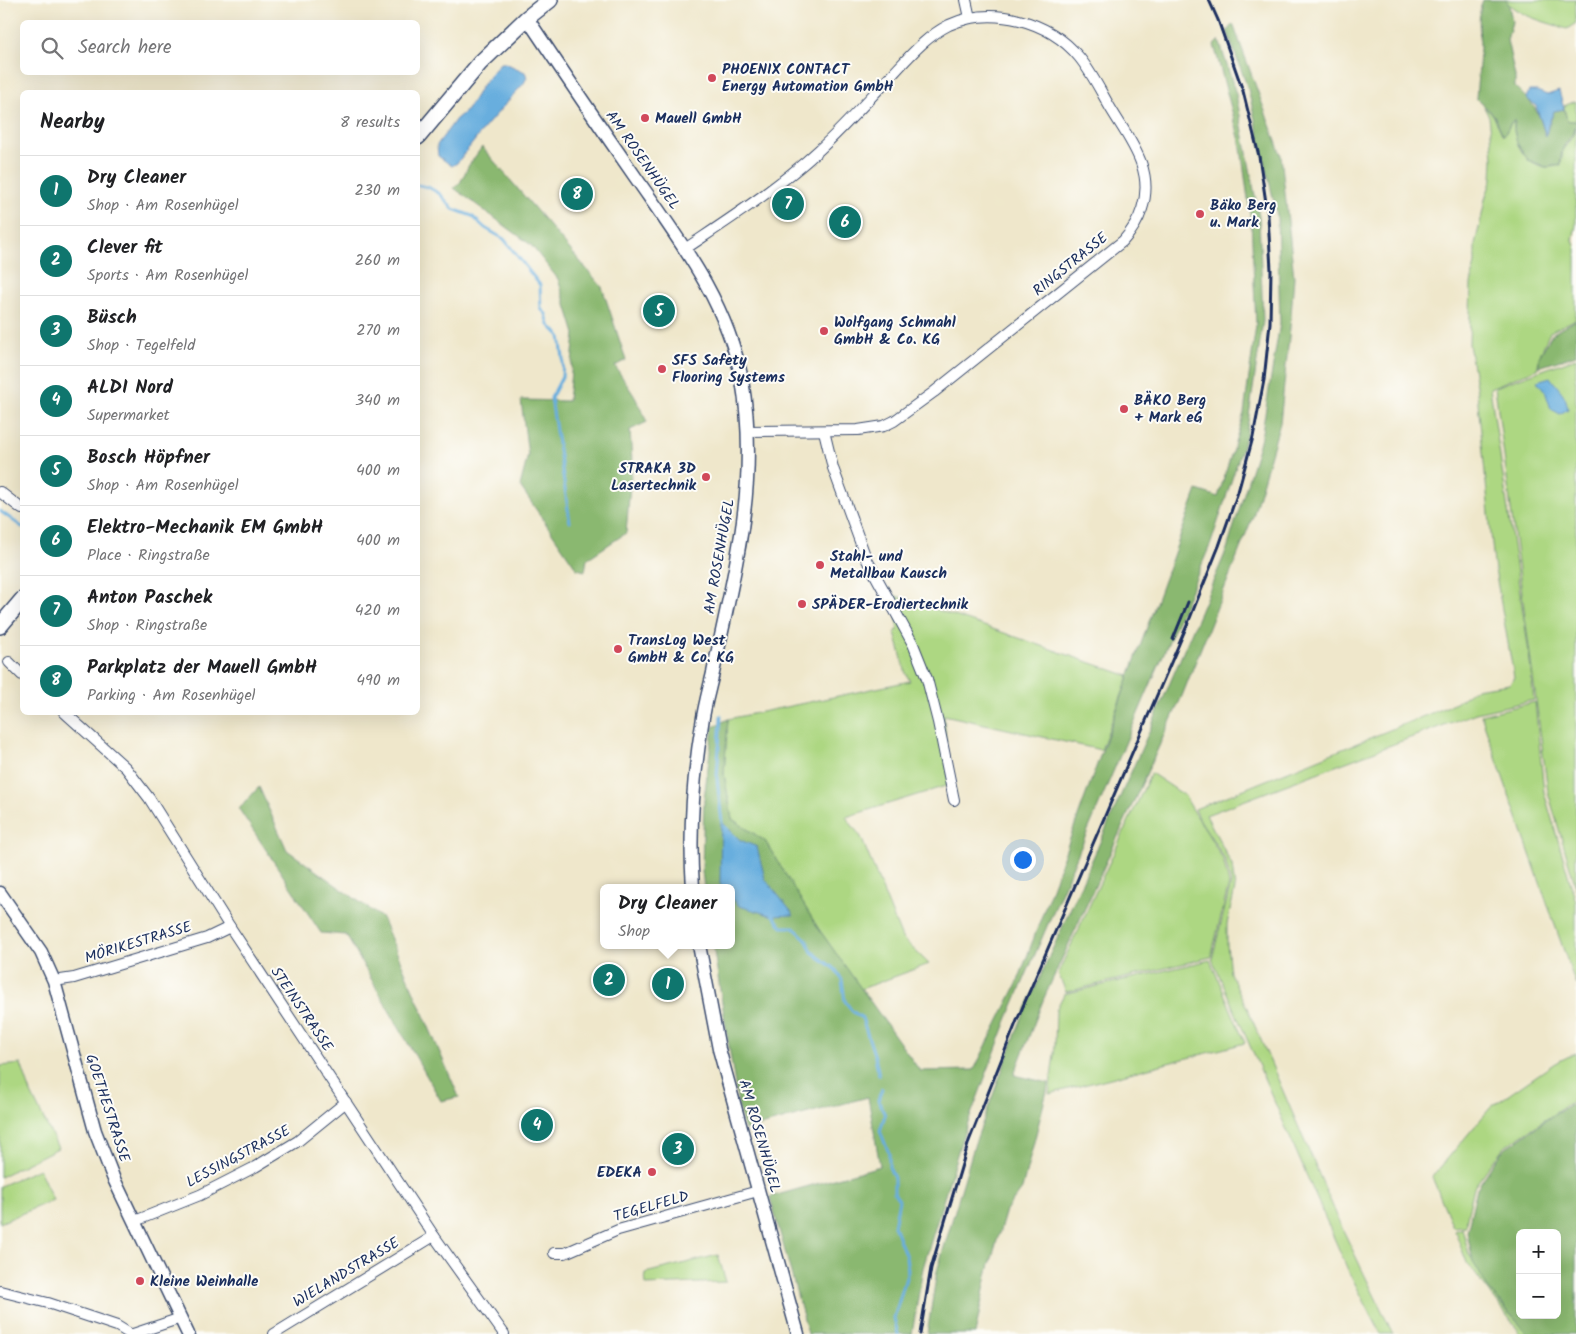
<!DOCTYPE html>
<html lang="en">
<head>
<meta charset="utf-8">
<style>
	:root { --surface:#fff; --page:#f2f2f2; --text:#202124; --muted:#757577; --line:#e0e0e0; --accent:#0f766e }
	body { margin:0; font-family:Kalam,sans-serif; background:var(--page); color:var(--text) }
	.controls { position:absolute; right:15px; bottom:15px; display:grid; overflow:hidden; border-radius:8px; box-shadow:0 5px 20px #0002 }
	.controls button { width:45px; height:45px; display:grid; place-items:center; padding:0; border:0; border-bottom:1px solid var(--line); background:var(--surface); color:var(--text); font:25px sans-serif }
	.you { position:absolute; left:1022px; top:859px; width:18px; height:18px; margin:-12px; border:4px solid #fff; border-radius:50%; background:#1a73e8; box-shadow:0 0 0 8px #1a73e833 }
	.badge { display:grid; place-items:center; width:32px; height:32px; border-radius:50%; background:var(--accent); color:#fff; font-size:16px; font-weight:700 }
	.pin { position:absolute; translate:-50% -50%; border:2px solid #fff; box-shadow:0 1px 5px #0006 }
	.popup { position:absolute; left:600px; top:884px; width:135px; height:65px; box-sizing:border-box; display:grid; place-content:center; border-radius:8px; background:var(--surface); filter:drop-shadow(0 1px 4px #0005); font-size:16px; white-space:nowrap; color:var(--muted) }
	.popup b { font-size:19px; color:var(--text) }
	.popup::after { content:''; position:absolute; left:50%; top:100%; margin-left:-10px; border:10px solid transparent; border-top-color:var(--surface) }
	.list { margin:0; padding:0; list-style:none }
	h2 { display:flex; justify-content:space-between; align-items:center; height:65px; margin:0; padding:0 20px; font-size:21px }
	h2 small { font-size:16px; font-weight:400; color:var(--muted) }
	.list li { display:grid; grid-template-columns:32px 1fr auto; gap:15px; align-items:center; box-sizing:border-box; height:70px; padding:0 20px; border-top:1px solid var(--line) }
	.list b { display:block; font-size:19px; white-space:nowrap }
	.list p { margin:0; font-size:16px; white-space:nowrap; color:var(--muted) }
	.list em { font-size:16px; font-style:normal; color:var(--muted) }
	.icon { flex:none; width:28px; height:28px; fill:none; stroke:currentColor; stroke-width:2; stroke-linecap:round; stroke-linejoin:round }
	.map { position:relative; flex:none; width:1576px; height:1334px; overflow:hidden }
	.search { position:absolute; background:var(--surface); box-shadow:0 5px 20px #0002; left:20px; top:20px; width:400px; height:55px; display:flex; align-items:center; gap:12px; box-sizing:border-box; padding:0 18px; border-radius:8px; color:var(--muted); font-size:19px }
	.panel { position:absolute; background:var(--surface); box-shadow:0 5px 20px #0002; left:20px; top:90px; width:400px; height:625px; border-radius:8px }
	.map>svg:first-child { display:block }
	.green { fill:#add782; stroke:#648370 }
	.forest { fill:#8ab870; stroke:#527467; fill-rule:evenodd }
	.water { fill:#68aede; stroke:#426e9e }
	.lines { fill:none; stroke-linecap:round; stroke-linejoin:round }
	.stream { stroke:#68aede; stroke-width:3 }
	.minor-casing { stroke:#3b4b6e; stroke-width:12 }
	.tertiary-casing { stroke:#3b4b6e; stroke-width:15 }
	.secondary-casing { stroke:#3b4b6e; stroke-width:18 }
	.minor { stroke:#fff; stroke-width:10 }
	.tertiary { stroke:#fff; stroke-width:12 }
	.secondary { stroke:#fff; stroke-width:15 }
	.rail { stroke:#1b2f5e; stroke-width:3 }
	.poi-dot { fill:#d1495b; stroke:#fdfcf7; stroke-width:2 }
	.labels { text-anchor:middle; stroke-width:4; stroke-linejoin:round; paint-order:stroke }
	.poi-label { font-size:15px; font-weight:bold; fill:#1b2f5e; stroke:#fdfcf7; text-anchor:start }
	.street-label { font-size:15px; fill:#1b2f5e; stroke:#fdfcf7 }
</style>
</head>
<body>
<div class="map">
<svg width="1576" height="1334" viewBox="0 0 1576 1334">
	<rect width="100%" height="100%" fill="#fdfcf7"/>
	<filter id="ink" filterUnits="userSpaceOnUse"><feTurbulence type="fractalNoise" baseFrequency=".02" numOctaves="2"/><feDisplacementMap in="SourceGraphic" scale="10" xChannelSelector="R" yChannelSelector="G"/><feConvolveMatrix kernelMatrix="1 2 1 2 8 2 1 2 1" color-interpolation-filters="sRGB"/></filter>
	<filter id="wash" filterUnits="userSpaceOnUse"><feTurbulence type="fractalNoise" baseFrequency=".0096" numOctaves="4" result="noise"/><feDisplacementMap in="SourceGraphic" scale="20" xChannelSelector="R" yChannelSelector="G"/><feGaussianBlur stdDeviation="1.12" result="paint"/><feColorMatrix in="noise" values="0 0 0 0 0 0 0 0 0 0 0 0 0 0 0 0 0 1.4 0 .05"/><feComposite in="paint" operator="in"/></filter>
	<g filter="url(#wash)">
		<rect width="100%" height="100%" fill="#efe7cb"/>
		<g class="green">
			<path d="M1505 0H1576V23L1567 29C1549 23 1517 16 1505 0Z"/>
			<path d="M1576 101V121H1567L1564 106Z"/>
			<path d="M1484 107 1493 115 1503 136C1508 132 1509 124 1514 120 1512 140 1523 163 1545 167 1550 168 1556 166 1561 165L1563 150 1572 137 1576 127V225L1573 240 1576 249V319L1550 332 1541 352 1537 369 1490 388 1529 653 1534 700 1476 713 1206 815 1232 865 1235 889 1227 924V944L1230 973 1248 1010 1343 1230 1393 1334H1381L1348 1270 1212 959 1231 883 1225 859 1200 820 1195 809 1456 703 1475 689 1510 684 1514 677 1494 564 1477 392 1469 344 1471 284 1475 263V244L1482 215 1485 199 1492 179 1493 159 1491 133 1489 117Z"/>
			<path d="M1576 358V888L1548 792 1495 387Z"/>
			<path d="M894 595 1129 676 1101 750 944 715 949 785 846 817 861 837 902 938 929 964 861 989 818 928 765 841 732 819 724 774 728 719 910 681 906 674 895 633 898 628Z"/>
			<path d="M1535 702 1544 792 1576 902V985L1481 715Z"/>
			<path d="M1151 773 1184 795 1223 859 1229 884 1211 957 1066 992 1058 973Z"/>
			<path d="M1210 960 1245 1043 1049 1094 1055 1046 1056 1010 1064 994Z"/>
			<path d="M1576 1053V1099L1503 1148 1474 1187 1465 1226 1453 1227 1432 1177 1491 1107 1555 1063Z"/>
			<path d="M21 1064 31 1093 58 1148 0 1177V1066Z"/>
			<path d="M39 1169 53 1200 0 1223V1186Z"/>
			<path d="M1462 1228 1469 1254 1501 1305 1529 1334H1518V1330L1467 1263 1455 1231Z"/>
			<path d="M718 1255 726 1282 646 1285 645 1273Z"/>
		</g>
		<g class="forest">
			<path d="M1483 0H1506L1509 5 1512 22 1507 40 1515 76V87C1534 105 1539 110 1545 136L1554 111 1564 109 1567 121H1576C1576 133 1568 139 1563 148 1561 153 1561 160 1560 165L1546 167 1528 160 1517 143 1514 129 1515 119C1508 123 1509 131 1503 135L1494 115 1476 98C1477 81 1480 64 1480 47 1480 31 1477 15 1483 0Z"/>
			<path d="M1233 24 1281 155 1294 277 1290 328 1280 423 1253 516 1182 696 1044 998 1014 1075 1049 1083 1022 1189 1006 1210 987 1275 975 1334H927L937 1271 975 1143 1021 1020 1152 725 1227 549 1261 438 1280 323 1277 215 1248 89 1227 31Z"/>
			<path d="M1219 40 1236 94 1259 217 1263 321 1246 436 1211 543 1009 1015 962 1138 923 1268 912 1334H808L770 1197 880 1166 868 1097 745 1130 739 1110 713 945H732V888H704L702 871 704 799 713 727 728 719 724 774 732 819 765 841 818 928 920 1071 974 1070 1017 984 1197 490 1218 497 1244 413 1256 325 1251 221 1240 141 1214 45Z"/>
			<path d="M482 147 602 287 626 360 615 366 635 397 647 422 630 430 632 462 626 533 587 559 585 571 577 569 520 486 528 455 521 400 568 401 575 334 558 279 531 245 454 188 460 183 469 165Z"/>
			<path d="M1576 320V355L1539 367V357L1552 334Z"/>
			<path d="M259 787 287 850 382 918 459 1097 441 1101 346 935 321 933 239 809Z"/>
			<path d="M1576 1102V1334H1528L1489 1290 1473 1262 1467 1232 1477 1188 1502 1151 1552 1116ZM1520 1233H1557V1315H1520Z"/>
		</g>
		<g class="water">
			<path d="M500 63H505L525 72 527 77 524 83 486 126 457 163 452 166 438 156 437 145 456 119 467 110 483 84Z"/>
			<path d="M1529 91H1537L1547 95 1559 91 1564 109 1554 111 1548 125 1546 136 1536 106 1526 98Z"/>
			<path d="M1550 377C1559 390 1566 393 1568 409L1560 414 1551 409 1545 391 1537 381Z"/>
			<path d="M721 821 740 840 757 847 765 879 794 915 773 916 739 906 732 898V888H723L720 884Z"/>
		</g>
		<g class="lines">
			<g class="stream">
				<path d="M418 185 428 187 440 194 453 209 472 216 485 228 504 239 540 285 541 309 546 314 549 325 560 336 563 358 562 377 551 398 570 522"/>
				<path d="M0 511 22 527"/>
				<path d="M721 716 717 778 722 823"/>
				<path d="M772 914 782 927H793L806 939 812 952 836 970 842 980 845 1001 852 1011 862 1018 875 1057 879 1075"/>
				<path d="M882 1089 878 1100 885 1115 880 1131 889 1153V1167L894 1178V1193L899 1200 894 1226 906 1257 908 1271 894 1318 898 1334"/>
			</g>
		</g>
	</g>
	<g filter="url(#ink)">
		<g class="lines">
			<defs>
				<g id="minor">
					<path d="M966 0 970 18"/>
					<path d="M685 249C731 218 778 188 819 150 844 127 866 102 890 77 908 58 925 37 949 25 993 5 1049 21 1079 57 1092 73 1101 92 1111 109 1130 141 1155 170 1142 209 1138 222 1132 231 1123 241L934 392 894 421 884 426 858 430 747 431"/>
					<path d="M824 431 833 468 866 558 913 644 927 679 938 722 954 800"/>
					<path d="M0 492 22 509"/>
					<path d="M9 662 22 675"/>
					<path d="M64 712 126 768 149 798 230 927 434 1236 504 1334"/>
					<path d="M54 981 74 978 207 938 230 927"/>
					<path d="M135 1221 200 1195 255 1167 298 1141 346 1102"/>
					<path d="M554 1253H565L618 1230 758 1191"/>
					<path d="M0 1291 48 1303 117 1326 130 1334"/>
					<path d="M133 1334 181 1318"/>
					<path d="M274 1334 434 1236"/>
				</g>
				<g id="tertiary">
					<path d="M527 18C563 72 599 125 636 178 681 243 726 300 742 380 752 437 748 501 737 558 730 597 721 635 713 673 709 690 704 707 702 724 693 778 689 833 693 888"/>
					<path d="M0 893 41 952 54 981 95 1131 113 1177 188 1334"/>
					<path d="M699 945 719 1049 798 1334"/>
				</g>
				<g id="secondary">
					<path d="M418 137 480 63 527 18 550 0"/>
					<path d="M0 626 22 600"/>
				</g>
			</defs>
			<use href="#minor" class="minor-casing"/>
			<use href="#tertiary" class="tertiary-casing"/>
			<use href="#secondary" class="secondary-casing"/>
			<use href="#minor" class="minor"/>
			<use href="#tertiary" class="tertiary"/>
			<use href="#secondary" class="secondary"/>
			<g class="rail">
				<path d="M1173 639 1188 602"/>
				<path d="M920 1334 931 1268 969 1141 1018 1018 1188 623 1219 546 1238 492 1253 437 1264 380 1270 323 1271 270 1268 216 1259 156 1243 91 1218 20 1209 0"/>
			</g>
		</g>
	</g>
	<g class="poi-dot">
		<circle cx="712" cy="78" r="5"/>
		<circle cx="645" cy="118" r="5"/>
		<circle cx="1200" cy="214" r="5"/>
		<circle cx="824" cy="331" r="5"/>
		<circle cx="662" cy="369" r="5"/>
		<circle cx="1124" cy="409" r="5"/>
		<circle cx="706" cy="477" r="5"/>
		<circle cx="820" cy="565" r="5"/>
		<circle cx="802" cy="604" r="5"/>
		<circle cx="618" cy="649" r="5"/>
		<circle cx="652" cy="1172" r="5"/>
		<circle cx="140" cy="1281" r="5"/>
	</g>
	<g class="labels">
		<g class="poi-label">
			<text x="722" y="74">PHOENIX CONTACT<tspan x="722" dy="17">Energy Automation GmbH</tspan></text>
			<text x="655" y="123">Mauell GmbH</text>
			<text x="1210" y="210">Bäko Berg<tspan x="1210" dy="17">u. Mark</tspan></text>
			<text x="834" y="327">Wolfgang Schmahl<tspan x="834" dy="17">GmbH &amp; Co. KG</tspan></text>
			<text x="672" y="365">SFS Safety<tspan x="672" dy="17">Flooring Systems</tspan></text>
			<text x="1134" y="405">BÄKO Berg<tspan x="1134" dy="17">+ Mark eG</tspan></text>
			<text x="696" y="473" text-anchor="end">STRAKA 3D<tspan x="696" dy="17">Lasertechnik</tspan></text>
			<text x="830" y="561">Stahl- und<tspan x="830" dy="17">Metallbau Kausch</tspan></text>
			<text x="812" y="609">SPÄDER-Erodiertechnik</text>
			<text x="628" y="645">TransLog West<tspan x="628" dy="17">GmbH &amp; Co. KG</tspan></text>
			<text x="642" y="1177" text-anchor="end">EDEKA</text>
			<text x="150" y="1286">Kleine Weinhalle</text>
		</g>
		<g class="street-label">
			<text transform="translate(643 160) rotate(55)" y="5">AM ROSENHÜGEL</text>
			<text transform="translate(1070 264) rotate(-39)" y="5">RINGSTRASSE</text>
			<text transform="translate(719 556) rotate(-80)" y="5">AM ROSENHÜGEL</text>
			<text transform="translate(138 942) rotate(-17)" y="5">MÖRIKESTRASSE</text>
			<text transform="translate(302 1009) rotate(56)" y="5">STEINSTRASSE</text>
			<text transform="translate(108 1108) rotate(72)" y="5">GOETHESTRASSE</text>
			<text transform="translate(760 1136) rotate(74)" y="5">AM ROSENHÜGEL</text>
			<text transform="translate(238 1156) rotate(-28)" y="5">LESSINGSTRASSE</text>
			<text transform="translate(651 1206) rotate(-16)" y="5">TEGELFELD</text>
			<text transform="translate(346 1272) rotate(-31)" y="5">WIELANDSTRASSE</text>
		</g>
	</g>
</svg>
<div class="controls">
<button>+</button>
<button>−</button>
</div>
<div class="you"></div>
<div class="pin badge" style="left:668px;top:984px">1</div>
<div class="popup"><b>Dry Cleaner</b>Shop</div>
<div class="pin badge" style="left:609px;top:980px">2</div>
<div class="pin badge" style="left:678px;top:1149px">3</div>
<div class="pin badge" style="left:537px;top:1125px">4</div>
<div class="pin badge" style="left:659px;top:311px">5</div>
<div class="pin badge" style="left:845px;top:222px">6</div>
<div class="pin badge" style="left:788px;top:204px">7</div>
<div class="pin badge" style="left:577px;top:194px">8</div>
<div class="search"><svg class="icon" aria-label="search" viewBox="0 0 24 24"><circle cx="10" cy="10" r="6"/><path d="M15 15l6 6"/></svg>Search here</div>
<section class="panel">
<h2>Nearby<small>8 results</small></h2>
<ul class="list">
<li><span class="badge">1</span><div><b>Dry Cleaner</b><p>Shop · Am Rosenhügel</p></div><em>230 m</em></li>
<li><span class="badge">2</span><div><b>Clever fit</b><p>Sports · Am Rosenhügel</p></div><em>260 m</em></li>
<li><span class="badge">3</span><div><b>Büsch</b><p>Shop · Tegelfeld</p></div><em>270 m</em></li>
<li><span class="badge">4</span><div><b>ALDI Nord</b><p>Supermarket</p></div><em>340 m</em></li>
<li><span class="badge">5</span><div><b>Bosch Höpfner</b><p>Shop · Am Rosenhügel</p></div><em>400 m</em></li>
<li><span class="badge">6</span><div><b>Elektro-Mechanik EM GmbH</b><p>Place · Ringstraße</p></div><em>400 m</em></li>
<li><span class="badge">7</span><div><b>Anton Paschek</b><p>Shop · Ringstraße</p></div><em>420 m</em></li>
<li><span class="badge">8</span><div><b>Parkplatz der Mauell GmbH</b><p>Parking · Am Rosenhügel</p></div><em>490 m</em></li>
</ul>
</section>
</div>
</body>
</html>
